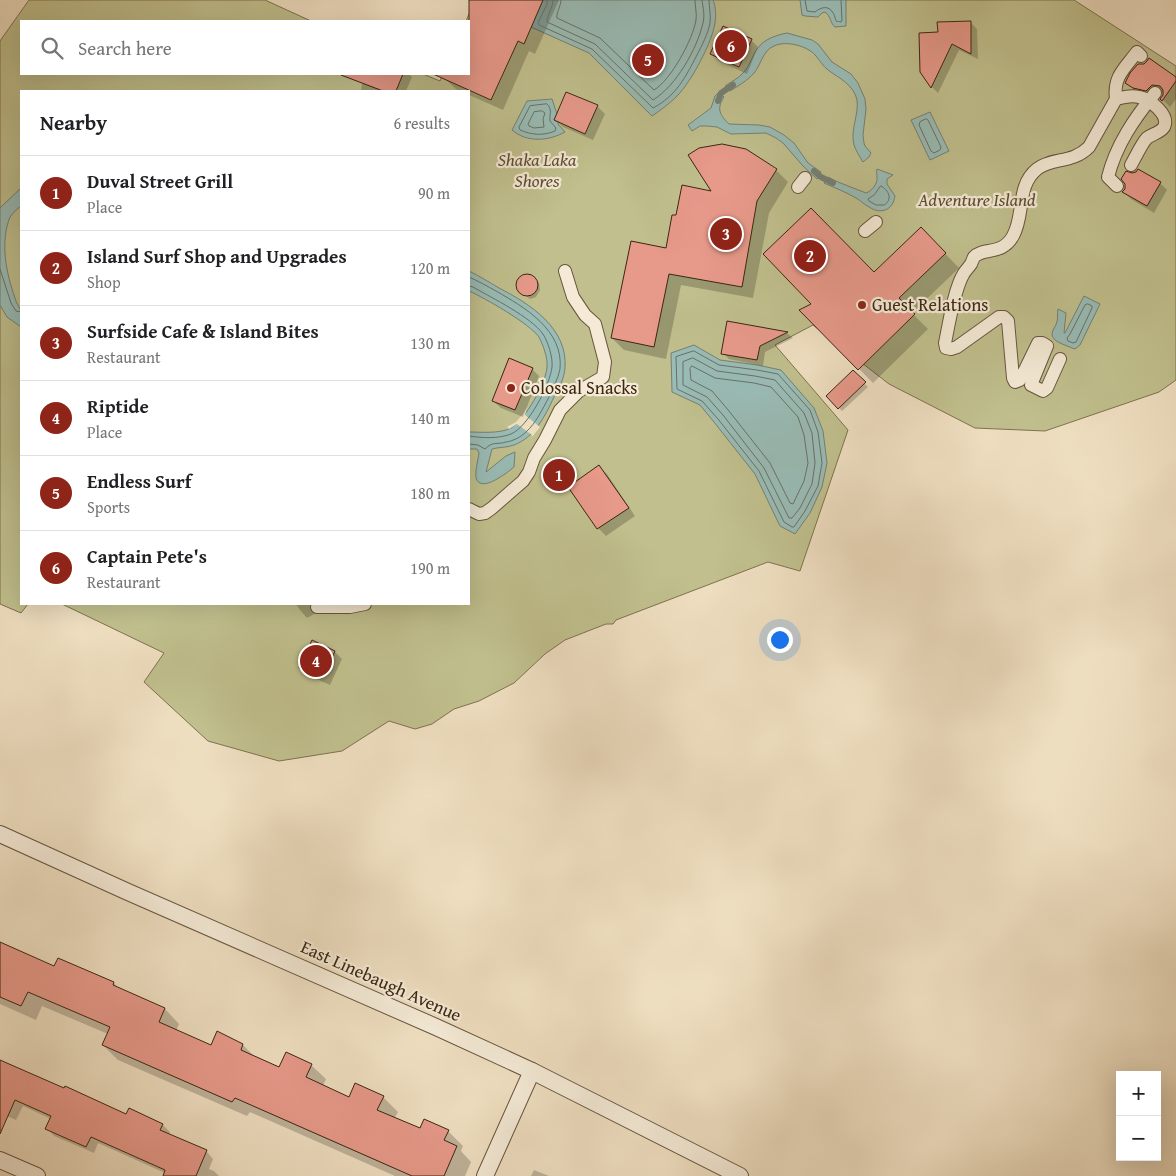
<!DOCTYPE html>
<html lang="en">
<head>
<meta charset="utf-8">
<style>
	:root { --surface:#fff; --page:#f6f6f6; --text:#202124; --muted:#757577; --line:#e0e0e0; --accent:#8f2418 }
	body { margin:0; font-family:"Gentium Book Plus",serif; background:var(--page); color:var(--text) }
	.controls { position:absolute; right:15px; bottom:15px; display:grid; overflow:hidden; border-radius:0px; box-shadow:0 5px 20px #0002 }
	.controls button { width:45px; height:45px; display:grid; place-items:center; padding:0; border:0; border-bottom:1px solid var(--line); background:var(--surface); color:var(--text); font:25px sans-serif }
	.you { position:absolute; left:779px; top:639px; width:18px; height:18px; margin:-12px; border:4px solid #fff; border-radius:50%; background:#1a73e8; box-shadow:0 0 0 8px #1a73e833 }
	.badge { display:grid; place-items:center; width:32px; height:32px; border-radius:50%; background:var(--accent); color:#fff; font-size:16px; font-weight:700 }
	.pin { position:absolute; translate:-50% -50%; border:2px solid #fff; box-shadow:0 1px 5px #0006 }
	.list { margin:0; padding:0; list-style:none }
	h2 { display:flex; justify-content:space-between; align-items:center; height:65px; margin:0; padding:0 20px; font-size:21px }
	h2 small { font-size:16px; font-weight:400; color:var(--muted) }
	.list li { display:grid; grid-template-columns:32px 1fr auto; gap:15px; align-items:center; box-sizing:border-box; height:75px; padding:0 20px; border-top:1px solid var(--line) }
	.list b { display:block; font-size:19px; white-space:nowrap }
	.list p { margin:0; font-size:16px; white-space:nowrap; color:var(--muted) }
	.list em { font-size:16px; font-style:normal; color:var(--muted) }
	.icon { flex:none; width:28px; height:28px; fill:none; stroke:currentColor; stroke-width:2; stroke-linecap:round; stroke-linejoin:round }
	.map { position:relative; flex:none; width:1176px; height:1176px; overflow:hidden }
	.search { position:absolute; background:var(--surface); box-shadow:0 5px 20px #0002; left:20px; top:20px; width:450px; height:55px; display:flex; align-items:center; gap:12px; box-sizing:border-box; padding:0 18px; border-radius:0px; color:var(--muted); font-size:19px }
	.panel { position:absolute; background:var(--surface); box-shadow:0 5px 20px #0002; left:20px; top:90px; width:450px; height:515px; border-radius:0px }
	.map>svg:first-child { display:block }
	.green { fill:#c0bf8d; stroke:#7e7250 }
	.water { fill:#99bcb6; stroke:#748074 }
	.pier { fill:#eedec0 }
	.shadow { fill:#0003 }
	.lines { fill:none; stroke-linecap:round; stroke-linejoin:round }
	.shore { stroke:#6a7164; stroke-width:1 }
	.stream { stroke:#748074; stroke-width:6 }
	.building { fill:#e7998a; stroke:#3c2612 }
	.pedestrian-casing { stroke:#68543e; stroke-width:14 }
	.minor-casing { stroke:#68543e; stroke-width:18 }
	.pedestrian { stroke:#f4ead6; stroke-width:12 }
	.minor { stroke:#f4ead6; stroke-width:16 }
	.poi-dot { fill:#8f2418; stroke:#f4ead6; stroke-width:2 }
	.labels { text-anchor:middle; stroke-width:4.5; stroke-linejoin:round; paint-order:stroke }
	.park-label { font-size:18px; font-style:italic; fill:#5d4c31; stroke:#f4ead6 }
	.poi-label { font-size:18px; fill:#3c2612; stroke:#f4ead6; text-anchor:start }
	.street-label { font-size:18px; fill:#3c2612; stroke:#f4ead6 }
</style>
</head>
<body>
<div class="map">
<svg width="1176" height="1176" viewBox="0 0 1176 1176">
	<rect width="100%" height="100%" fill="#eedec0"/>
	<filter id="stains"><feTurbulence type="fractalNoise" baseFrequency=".004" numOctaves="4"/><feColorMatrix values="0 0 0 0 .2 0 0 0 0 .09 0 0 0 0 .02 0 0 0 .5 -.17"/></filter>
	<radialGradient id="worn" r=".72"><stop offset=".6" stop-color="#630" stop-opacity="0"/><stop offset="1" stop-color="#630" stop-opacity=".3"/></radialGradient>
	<path class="green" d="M29 0H265L311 21H21V74H423L440 81 443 74H469V21H466L475 0H1074L1176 66V380L1159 392 1045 431 975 428 889 384 813 325 775 345 848 430 800 571 768 562 616 620 613 624H606L565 640 545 654 514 683 479 701 454 709 432 724 415 729 389 721 342 751 279 761 208 741 144 682 164 653 62 604H469V91H21V604H28L21 613 0 604V41Z"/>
	<g class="water">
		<path d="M543 0H713C716 7 716 16 715 23 712 43 691 82 677 96 670 103 661 110 652 116L589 53 531 27Z"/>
		<path d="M800 0H846V26L835 27C830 23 831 16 825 12L822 13 818 17 805 16 802 15Z"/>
		<path d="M787 33 812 40 818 44 832 62 851 74 858 83 865 99 866 109 863 135 864 143 865 146 871 153 869 157 863 162C860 157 856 151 854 145 850 130 859 115 857 100 854 85 839 78 828 70 823 66 820 61 816 56 808 46 786 40 774 46 763 50 761 65 754 73 747 81 738 86 730 91L725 86C731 82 739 78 744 72 749 66 751 60 754 54 761 40 773 36 787 33Z"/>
		<path d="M719 92 724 97C716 109 720 115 729 124L759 125 770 127 784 135 794 143 808 163 821 172 817 179 803 166 783 143 776 138 766 133 731 134 717 127 707 126H700L692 131 688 125 711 108 715 96Z"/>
		<path d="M552 99 557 114 554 120 558 122V124L565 132C549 141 527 143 512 130L527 101Z"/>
		<path d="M930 112 949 151 930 160 911 120Z"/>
		<path d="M877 169 893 175 887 179V184L895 196C893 210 881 215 869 207 865 205 861 201 856 198 846 192 835 188 824 183L828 177 838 182 866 193C872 191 878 183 877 177 877 174 876 171 877 169Z"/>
		<path d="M21 188V206C17 209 13 213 10 217 0 242 6 273 15 298 16 303 20 307 21 312 22 317 21 322 21 327L7 317 0 305V208Z"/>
		<path d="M469 271C479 276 489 282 499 288 530 304 568 328 565 368 564 379 559 388 554 397 545 416 535 437 514 445 506 448 498 447 492 449L486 472 506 456 515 452 514 467C508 472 481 494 476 478 475 471 478 460 479 453L477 449H469V432C481 432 499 434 511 428 525 420 546 383 547 367 548 358 543 345 539 337 530 324 485 298 469 291Z"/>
		<path d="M1084 296 1100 304 1080 345 1075 349 1072 348C1066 345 1052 342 1052 334 1052 330 1056 326 1057 322 1058 318 1057 314 1058 309L1066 313 1064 333H1065Z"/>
		<path d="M694 345 720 360 757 365 781 370 814 408 823 431 827 463 822 487 810 513 795 534 780 526 755 474 714 422 700 405 672 392 671 353Z"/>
	</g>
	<path class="pier" d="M527 407 525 415 540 427 532 437V435L517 424 509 429 507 427 516 422 523 414Z"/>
	<g class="shadow">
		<path d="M474 0H559L535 54 529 51 503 110 469 95V91H460L456 89 444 78 446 74H469V24L478 4Z"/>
		<path d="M970 22 977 29 978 59 959 50 938 93 932 87 922 72Z"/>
		<path d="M751 40 758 47 747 74 719 61 712 54Z"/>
		<path d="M1144 65 1176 79V99L1170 107 1162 99 1164 93 1160 92 1142 95 1134 90 1127 82Z"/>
		<path d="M365 74H409L412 77 406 91H361L362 84Z"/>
		<path d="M597 106 605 114 593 140 563 127 555 120Z"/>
		<path d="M746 150 776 170 788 182 769 213 753 298 681 285 666 359 624 350 612 338 667 250 677 217 714 192Z"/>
		<path d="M1160 183 1167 190 1154 213 1131 199 1124 192 1126 189Z"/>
		<path d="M935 243 959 268 912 313 928 329 873 383 801 310Z"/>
		<path d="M529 275 539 283 540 290 536 297 530 299 519 291 517 284 521 277Z"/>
		<path d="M728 322 787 333 793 338 765 352 763 366 729 359 723 353Z"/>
		<path d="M532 369 539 376 523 417 501 408 493 401Z"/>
		<path d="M853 372 868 387 842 411 828 396Z"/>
		<path d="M599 467 607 474 635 516 606 536 598 528 569 487Z"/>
		<path d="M296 604H320L316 613 307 618 300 610Z"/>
		<path d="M313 642 335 652 342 659 330 685 308 675 301 667Z"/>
		<path d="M0 944 55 968 59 959 114 983 120 990 165 1009 179 1024 176 1031 211 1047 243 1045 256 1058 280 1068 311 1065 326 1079 323 1086 350 1099 383 1097 398 1112 394 1119 421 1130 448 1131 463 1146 461 1151 471 1162 465 1176H395L250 1112 247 1116 118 1060 103 1045 108 1034 42 1006 36 1020 0 1004Z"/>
		<path d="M0 1061 127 1116 163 1125 170 1132 169 1135 206 1151 213 1159 209 1169 214 1171 219 1176H164L165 1173 98 1143 94 1153 54 1136 47 1128 51 1119 23 1106 16 1120 0 1113Z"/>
		<path d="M534 1170 549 1176H531Z"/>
	</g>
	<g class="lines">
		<g class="shore">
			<path d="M547 0V4L538 23 539 25 592 49 653 108C676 96 685 78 697 55 702 45 708 34 710 23 711 15 709 7 709 0"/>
			<path d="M553 0C553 8 547 15 547 22L595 44 653 100C676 86 697 49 703 23 705 15 703 8 702 0"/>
			<path d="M561 0C561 6 556 13 557 18L600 38 654 90C671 80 693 39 696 20 697 13 695 7 695 0"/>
			<path d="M805 0 807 11 815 12C821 7 829 5 833 13 834 13 836 21 836 21 838 22 839 21 841 22L842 20 841 0"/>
			<path d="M547 104C553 109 549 115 550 121L556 128 555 131C543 136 532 135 520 130L519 127 530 106Z"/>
			<path d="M542 111 545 113 543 119 544 127 534 128 529 126 528 124 534 112Z"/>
			<path d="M926 119 928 120 941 147 940 150 934 153 931 151 919 125 920 122Z"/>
			<path d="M881 186C889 190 893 200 884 205H876L869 201 868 199 874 195Z"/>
			<path d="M0 269 11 303 16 311 21 312"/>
			<path d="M469 277C478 281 487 286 496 291 524 307 564 330 560 369 558 379 553 388 549 397 542 410 536 423 526 432 521 437 513 441 506 442 496 445 493 441 485 449L478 445 469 444"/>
			<path d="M469 286 473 287C492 298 531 317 543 334 548 342 553 357 552 367 550 385 528 427 511 434 498 439 482 438 469 436"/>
			<path d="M1088 304 1092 306V308L1076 342 1073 343 1068 341 1067 338 1070 334 1085 305Z"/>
			<path d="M694 351 719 365 757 370 778 374 810 410 818 432 822 463 818 486 805 511 794 527H792L784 522 759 471 718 419 702 401 677 389 676 357Z"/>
			<path d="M693 358 717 371 755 376 775 380 804 413 812 433 815 463 812 484 800 508 792 518H789L764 468 723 415 707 397 683 385V362Z"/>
			<path d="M692 366 715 378 754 383 771 387 798 417 804 435 808 463 804 481 793 504 790 503 770 463 729 411 712 391 691 380 690 369Z"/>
		</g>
		<g class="stream">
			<path d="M718 101 721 93 733 85"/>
			<path d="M814 171 821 177 833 183"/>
		</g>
	</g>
	<g class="building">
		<path d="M469 0H543L524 44 518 41 491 100 433 74H469Z"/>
		<path d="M971 21V54L952 44 931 88 920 72 919 33 938 32 937 22Z"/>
		<path d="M723 26 752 39 739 67 710 54Z"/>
		<path d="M1149 58 1176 77V81L1162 101 1160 99 1163 95V90L1160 86 1152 85 1146 91 1133 88 1125 83 1130 73 1138 64H1144L1147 61Z"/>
		<path d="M341 74H403L396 91H383L341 75Z"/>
		<path d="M566 92 598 105 585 134 554 120Z"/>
		<path d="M722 144 746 149 777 169 757 201 742 287 669 274 654 347 611 338 631 241 666 248 672 215H676L682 185 711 191 688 155 699 148Z"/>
		<path d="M1138 169 1161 182 1147 206 1122 192 1125 189V184L1121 179 1126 171 1132 173 1136 172Z"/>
		<path d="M811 208 874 272 921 227 946 253 899 298 915 314 858 370 799 310 811 304 763 254Z"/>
		<circle cx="527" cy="285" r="11"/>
		<path d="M727 321 788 332 760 346 757 360 721 354Z"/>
		<path d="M509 358 533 368 515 410 492 401Z"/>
		<path d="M853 370 866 382 838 409 826 396Z"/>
		<path d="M599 465 629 508 597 529 568 487Z"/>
		<path d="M312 640 335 651 322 678 299 668Z"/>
		<path d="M0 942 54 966 58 958 114 982 113 985 165 1008 159 1022 211 1045 217 1031 243 1044 241 1050 279 1067 286 1052 312 1064 306 1077 349 1097 355 1083 384 1096 377 1110 420 1128 424 1119 449 1130 444 1140 457 1146 444 1176H412L235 1098 232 1102 102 1045 110 1027 28 992 21 1006 0 997Z"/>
		<path d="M0 1060 64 1088 65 1086 126 1114 129 1108 163 1124 160 1130 207 1150 196 1176H163L165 1170 91 1137 86 1147 45 1129 51 1116 15 1100 0 1134Z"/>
	</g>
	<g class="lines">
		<defs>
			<g id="pedestrian">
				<path d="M1116 99C1113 77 1124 69 1137 52L1141 56"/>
				<path d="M1117 186 1108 177C1116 145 1134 119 1155 93"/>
				<path d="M798 187 805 178"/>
				<path d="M865 231 876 222"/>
				<path d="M1060 359 1047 388 1043 391 1031 385 1047 346 1042 343H1038L1020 380 1015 382 1013 378 1008 321 1004 317H999L957 347 951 349 946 348 945 343C949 324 954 289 964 273 966 270 969 267 971 264 972 262 973 259 974 257 983 247 1002 256 1013 236 1025 215 1016 186 1037 169 1053 157 1072 164 1089 147L1116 99C1123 97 1132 95 1139 97 1150 99 1170 115 1164 127 1160 133 1152 134 1147 138 1142 143 1135 158 1131 165"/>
				<path d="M469 509 479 514 485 513 492 508 523 481 529 472 534 458 545 440 560 410 579 391 603 377 605 362 595 324 585 315 573 297 565 271"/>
				<path d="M317 607H350L365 604"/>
			</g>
			<g id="minor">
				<path d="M0 834 128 892 436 1027 532 1071 740 1176"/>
				<path d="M0 1160 37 1176"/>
				<path d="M485 1176 532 1071"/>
			</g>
		</defs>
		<use href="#pedestrian" class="pedestrian-casing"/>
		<use href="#minor" class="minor-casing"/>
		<use href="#pedestrian" class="pedestrian"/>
		<use href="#minor" class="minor"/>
	</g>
	<g class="poi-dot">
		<circle cx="862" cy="305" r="5"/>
		<circle cx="511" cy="388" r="5"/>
	</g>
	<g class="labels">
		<g class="park-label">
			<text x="537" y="166">Shaka Laka<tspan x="537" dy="21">Shores</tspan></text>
			<text x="977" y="206">Adventure Island</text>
		</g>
		<g class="poi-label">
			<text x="872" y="311">Guest Relations</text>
			<text x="521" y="394">Colossal Snacks</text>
		</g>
		<g class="street-label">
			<text transform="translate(381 981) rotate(24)" y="6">East Linebaugh Avenue</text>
		</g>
	</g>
	<rect width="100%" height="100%" filter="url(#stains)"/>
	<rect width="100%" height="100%" fill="url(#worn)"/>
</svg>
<div class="controls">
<button>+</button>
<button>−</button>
</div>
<div class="you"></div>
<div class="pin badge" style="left:559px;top:475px">1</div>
<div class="pin badge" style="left:810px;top:256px">2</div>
<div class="pin badge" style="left:726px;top:234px">3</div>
<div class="pin badge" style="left:316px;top:661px">4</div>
<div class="pin badge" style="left:648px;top:60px">5</div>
<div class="pin badge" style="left:731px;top:46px">6</div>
<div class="search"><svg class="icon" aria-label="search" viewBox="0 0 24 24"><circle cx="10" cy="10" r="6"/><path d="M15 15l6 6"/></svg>Search here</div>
<section class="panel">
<h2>Nearby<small>6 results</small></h2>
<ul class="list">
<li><span class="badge">1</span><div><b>Duval Street Grill</b><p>Place</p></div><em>90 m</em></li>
<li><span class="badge">2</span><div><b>Island Surf Shop and Upgrades</b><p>Shop</p></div><em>120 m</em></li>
<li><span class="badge">3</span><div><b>Surfside Cafe &amp; Island Bites</b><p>Restaurant</p></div><em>130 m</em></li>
<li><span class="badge">4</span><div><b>Riptide</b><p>Place</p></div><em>140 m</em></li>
<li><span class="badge">5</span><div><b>Endless Surf</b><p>Sports</p></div><em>180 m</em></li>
<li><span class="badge">6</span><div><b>Captain Pete's</b><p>Restaurant</p></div><em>190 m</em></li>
</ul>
</section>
</div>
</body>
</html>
